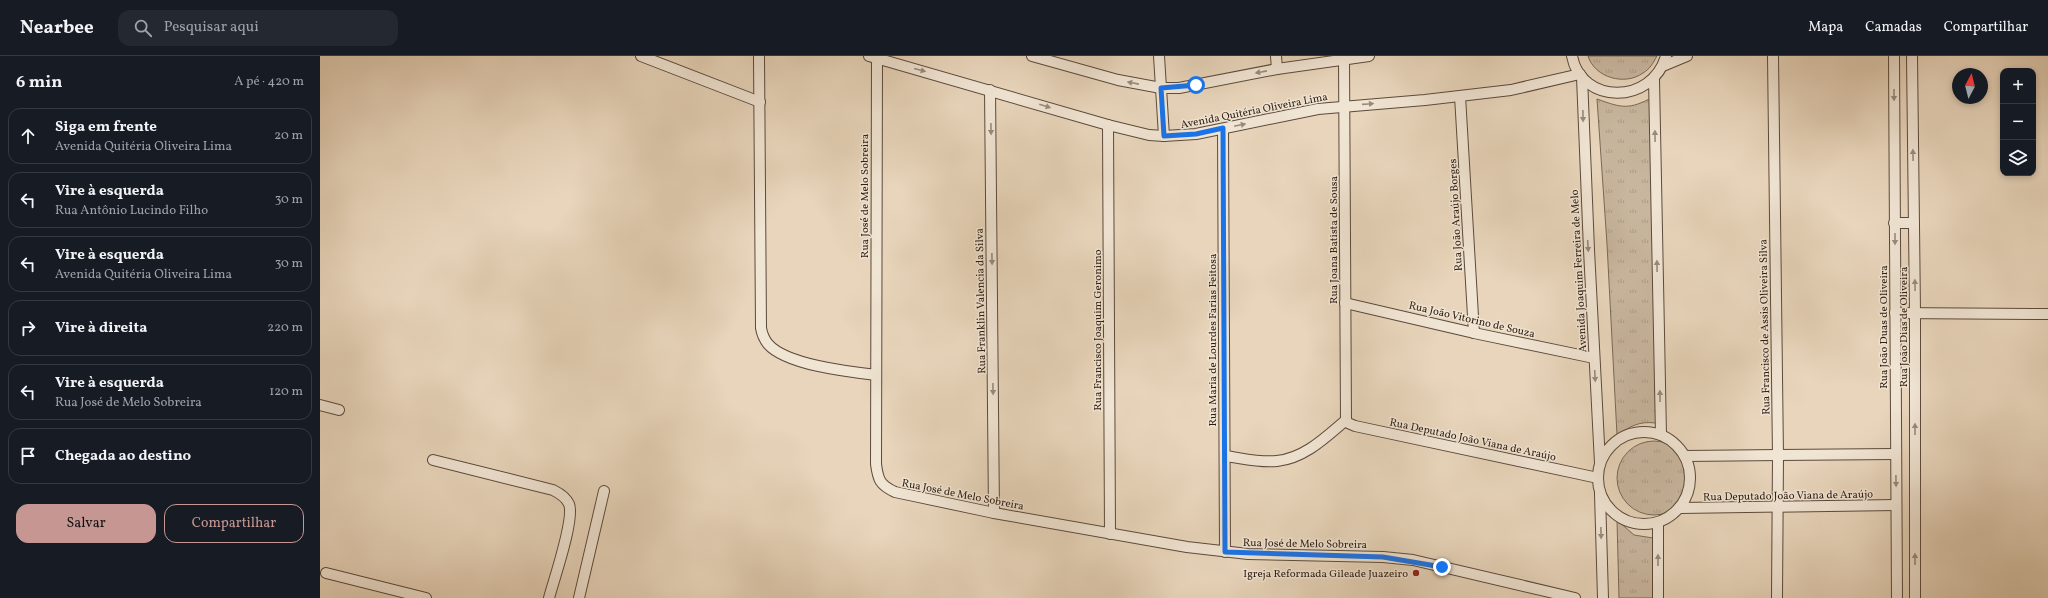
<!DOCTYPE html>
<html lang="pt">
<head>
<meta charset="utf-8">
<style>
	:root { --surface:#171b24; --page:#242831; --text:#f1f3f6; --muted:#9ea1a6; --line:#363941; --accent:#c59692 }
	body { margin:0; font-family:Vollkorn,serif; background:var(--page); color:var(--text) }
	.controls { position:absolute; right:12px; top:12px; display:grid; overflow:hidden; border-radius:8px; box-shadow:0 2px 6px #0003 }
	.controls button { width:36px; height:36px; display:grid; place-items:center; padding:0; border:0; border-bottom:1px solid var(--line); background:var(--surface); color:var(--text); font:20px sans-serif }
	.compass { position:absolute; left:1632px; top:12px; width:36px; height:36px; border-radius:50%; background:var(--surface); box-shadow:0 2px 6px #0003; rotate:7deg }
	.stop { position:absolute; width:12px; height:12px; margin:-9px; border:3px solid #1a73e8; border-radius:50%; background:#fff }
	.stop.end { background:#1a73e8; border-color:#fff; box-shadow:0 1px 4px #0008 }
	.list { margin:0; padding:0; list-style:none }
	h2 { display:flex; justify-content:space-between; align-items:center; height:52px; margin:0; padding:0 16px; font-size:17px }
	h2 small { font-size:13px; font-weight:400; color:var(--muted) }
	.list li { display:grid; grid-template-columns:26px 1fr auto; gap:12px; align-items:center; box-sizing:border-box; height:56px; margin:0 8px 8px; padding:0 8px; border:1px solid var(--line); border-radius:12px }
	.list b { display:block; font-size:15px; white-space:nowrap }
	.list p { margin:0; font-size:13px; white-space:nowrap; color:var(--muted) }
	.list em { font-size:13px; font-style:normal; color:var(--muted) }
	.actions { display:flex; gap:8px; padding:12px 16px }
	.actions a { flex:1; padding:9px 0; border:1px solid var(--accent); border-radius:12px; text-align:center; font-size:14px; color:var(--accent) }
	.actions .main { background:var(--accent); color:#111 }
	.icon { flex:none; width:22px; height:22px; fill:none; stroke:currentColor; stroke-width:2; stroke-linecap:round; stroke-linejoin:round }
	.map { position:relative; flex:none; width:1728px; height:542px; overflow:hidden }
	header { display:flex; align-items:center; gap:24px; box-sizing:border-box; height:56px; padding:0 20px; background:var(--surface); border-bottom:1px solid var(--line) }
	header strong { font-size:19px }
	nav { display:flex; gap:22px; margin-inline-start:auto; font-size:14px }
	.search { width:280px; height:36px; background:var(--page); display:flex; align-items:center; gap:10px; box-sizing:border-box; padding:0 14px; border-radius:12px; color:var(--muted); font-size:15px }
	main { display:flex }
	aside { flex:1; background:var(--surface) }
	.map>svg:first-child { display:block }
	.park { fill:url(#park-tufts); stroke:#7a6958 }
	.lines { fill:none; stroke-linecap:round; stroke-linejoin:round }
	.minor-casing { stroke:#5c4a3c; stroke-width:12 }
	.minor { stroke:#f0e4d3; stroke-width:10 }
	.oneway { fill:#988a7c }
	.route { stroke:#1a73e8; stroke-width:5 }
	.poi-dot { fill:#8f2418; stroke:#f0e4d3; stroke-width:1.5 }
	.labels { text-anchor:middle; stroke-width:3; stroke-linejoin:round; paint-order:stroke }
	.street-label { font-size:11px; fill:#2d1c11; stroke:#f0e4d3 }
	.poi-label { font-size:11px; fill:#2d1c11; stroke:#f0e4d3; text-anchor:end }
</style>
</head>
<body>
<header>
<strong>Nearbee</strong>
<div class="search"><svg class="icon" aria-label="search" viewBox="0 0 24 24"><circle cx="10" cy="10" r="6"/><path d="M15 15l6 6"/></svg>Pesquisar aqui</div>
<nav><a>Mapa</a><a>Camadas</a><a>Compartilhar</a></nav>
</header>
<main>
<aside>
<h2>6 min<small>A pé · 420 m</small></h2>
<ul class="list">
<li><svg class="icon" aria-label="ahead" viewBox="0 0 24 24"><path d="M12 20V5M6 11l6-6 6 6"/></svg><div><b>Siga em frente</b><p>Avenida Quitéria Oliveira Lima</p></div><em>20 m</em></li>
<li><svg class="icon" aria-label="left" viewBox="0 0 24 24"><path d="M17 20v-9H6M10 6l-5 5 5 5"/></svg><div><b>Vire à esquerda</b><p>Rua Antônio Lucindo Filho</p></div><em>30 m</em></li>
<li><svg class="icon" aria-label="left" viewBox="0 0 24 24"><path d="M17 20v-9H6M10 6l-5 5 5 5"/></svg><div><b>Vire à esquerda</b><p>Avenida Quitéria Oliveira Lima</p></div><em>30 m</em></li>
<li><svg class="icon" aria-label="right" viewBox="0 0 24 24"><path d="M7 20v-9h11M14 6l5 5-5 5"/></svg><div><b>Vire à direita</b></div><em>220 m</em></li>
<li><svg class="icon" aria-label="left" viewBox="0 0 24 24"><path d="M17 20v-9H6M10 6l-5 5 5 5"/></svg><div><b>Vire à esquerda</b><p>Rua José de Melo Sobreira</p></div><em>120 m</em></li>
<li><svg class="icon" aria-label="arrive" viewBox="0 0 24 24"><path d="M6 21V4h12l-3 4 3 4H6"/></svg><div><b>Chegada ao destino</b></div></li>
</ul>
<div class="actions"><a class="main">Salvar</a><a>Compartilhar</a></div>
</aside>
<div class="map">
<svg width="1728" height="542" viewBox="0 0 1728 542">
	<defs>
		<pattern id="park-tufts" width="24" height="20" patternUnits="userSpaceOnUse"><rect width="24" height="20" fill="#c8b69e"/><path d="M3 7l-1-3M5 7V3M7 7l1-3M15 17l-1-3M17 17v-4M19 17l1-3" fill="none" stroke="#ac9c87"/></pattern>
	</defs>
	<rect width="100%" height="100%" fill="#e8d5bb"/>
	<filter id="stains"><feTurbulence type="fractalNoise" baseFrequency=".005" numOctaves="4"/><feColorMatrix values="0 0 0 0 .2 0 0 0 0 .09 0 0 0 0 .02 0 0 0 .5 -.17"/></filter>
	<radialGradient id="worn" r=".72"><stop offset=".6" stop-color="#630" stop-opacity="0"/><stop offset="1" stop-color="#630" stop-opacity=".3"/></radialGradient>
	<g class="park">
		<path d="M1268 0H1337C1333 7 1330 13 1323 17 1305 30 1275 22 1268 0Z"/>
		<path d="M1333 41 1336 367C1319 365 1311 370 1297 379L1287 188 1277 43C1302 52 1309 54 1333 41Z"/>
		<circle cx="1334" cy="422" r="37"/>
		<path d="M1297 464 1314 479 1333 482V542H1299Z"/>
	</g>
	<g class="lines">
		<defs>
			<g id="minor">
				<path d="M321 0 440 46"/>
				<path d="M439 0 441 272C442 278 444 283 448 288 466 309 530 316 556 319"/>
				<path d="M549 0 788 69 829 79 844 80 876 78 998 53 1105 44 1191 34 1260 18"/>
				<path d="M712 0 798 24 841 32H859L957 13 1049 0"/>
				<path d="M839 0 844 80"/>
				<path d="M956 0 957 13"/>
				<path d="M1252 0C1261 49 1332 49 1346 0"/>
				<path d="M1453 0 1458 400 1457 542"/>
				<path d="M1574 0 1577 542"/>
				<path d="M1592 0 1595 256V542"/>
				<path d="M557 2 556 408C558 424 560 429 575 436L674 457 867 491 928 498 1063 501 1093 504 1255 542"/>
				<path d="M1024 3 1026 364"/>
				<path d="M1343 10 1367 0"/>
				<path d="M1262 21 1269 194 1280 407"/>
				<path d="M1334 23 1341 379"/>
				<path d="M670 34 674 457"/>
				<path d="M1140 40 1154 277"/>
				<path d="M788 69 790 478"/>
				<path d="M903 73 905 496"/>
				<path d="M1574 167H1594"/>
				<path d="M1025 247 1154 277 1274 302"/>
				<path d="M1575 257 1728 258"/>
				<path d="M0 349 19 354"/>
				<path d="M1026 364 1028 367 1035 370 1278 422"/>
				<circle cx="1324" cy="422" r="46"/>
				<path d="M905 400C921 402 940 407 957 405 985 402 1006 381 1026 364"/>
				<path d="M1365 400 1576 398"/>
				<path d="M113 404 233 434C239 437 246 441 249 448 255 463 234 523 229 542"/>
				<path d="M1280 438 1283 542"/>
				<path d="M1360 452 1576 449"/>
				<path d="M1338 467V542"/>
				<path d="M6 517 106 542"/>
				<path d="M259 542 284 435"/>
			</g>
		</defs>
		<use href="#minor" class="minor-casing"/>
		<use href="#minor" class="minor"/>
	</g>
	<defs><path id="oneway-solid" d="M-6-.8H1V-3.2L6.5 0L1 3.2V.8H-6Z"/></defs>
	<g class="oneway">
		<use href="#oneway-solid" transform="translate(600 14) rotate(15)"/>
		<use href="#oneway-solid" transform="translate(941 16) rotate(169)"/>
		<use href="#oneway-solid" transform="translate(813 27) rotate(-169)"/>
		<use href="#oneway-solid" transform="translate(1574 39) rotate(90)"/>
		<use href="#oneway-solid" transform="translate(1048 48) rotate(-4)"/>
		<use href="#oneway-solid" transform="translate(725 50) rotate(17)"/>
		<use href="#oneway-solid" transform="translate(1263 60) rotate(89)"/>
		<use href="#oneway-solid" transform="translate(920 69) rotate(-12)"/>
		<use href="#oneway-solid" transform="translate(671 73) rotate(89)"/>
		<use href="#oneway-solid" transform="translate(1335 80) rotate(-91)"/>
		<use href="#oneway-solid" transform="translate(1593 99) rotate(-91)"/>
		<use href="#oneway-solid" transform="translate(1575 183) rotate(90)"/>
		<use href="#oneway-solid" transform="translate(1268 190) rotate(87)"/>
		<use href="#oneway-solid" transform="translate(672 203) rotate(89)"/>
		<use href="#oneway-solid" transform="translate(1337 210) rotate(-91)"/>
		<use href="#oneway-solid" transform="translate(1595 229) rotate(-91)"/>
		<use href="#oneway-solid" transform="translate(1275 320) rotate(87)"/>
		<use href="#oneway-solid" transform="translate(673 333) rotate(89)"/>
		<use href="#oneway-solid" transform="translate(1340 340) rotate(-91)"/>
		<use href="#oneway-solid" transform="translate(1595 373) rotate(-90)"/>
		<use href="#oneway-solid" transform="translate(1576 425) rotate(89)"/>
		<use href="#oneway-solid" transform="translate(1281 477) rotate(89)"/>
		<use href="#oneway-solid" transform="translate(1595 503) rotate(-90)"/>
		<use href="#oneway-solid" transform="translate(1338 504) rotate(-90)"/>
	</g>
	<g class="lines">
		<path class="route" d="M876 29 841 32 844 80 876 78 903 72 905 496 1063 501 1122 511"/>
	</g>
	<circle class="poi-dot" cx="1096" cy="517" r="4"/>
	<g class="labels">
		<g class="street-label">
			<text transform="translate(934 54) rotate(-11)" y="4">Avenida Quitéria Oliveira Lima</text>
			<text transform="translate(544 140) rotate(-90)" y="4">Rua José de Melo Sobreira</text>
			<text transform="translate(1135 159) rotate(-93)" y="4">Rua João Araújo Borges</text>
			<text transform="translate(1013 184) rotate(-90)" y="4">Rua Joana Batista de Sousa</text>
			<text transform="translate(1258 215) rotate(-93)" y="4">Avenida Joaquim Ferreira de Melo</text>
			<text transform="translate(660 245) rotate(-91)" y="4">Rua Franklin Valencia da Silva</text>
			<text transform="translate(1152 263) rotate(13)" y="4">Rua João Vitorino de Souza</text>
			<text transform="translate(1444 271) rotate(-91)" y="4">Rua Francisco de Assis Oliveira Silva</text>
			<text transform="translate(1563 271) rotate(-90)" y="4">Rua João Duas de Oliveira</text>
			<text transform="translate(1583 271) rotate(-90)" y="4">Rua João Dias de Oliveira</text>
			<text transform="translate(777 274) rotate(-90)" y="4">Rua Francisco Joaquim Geronimo</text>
			<text transform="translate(892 284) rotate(-90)" y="4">Rua Maria de Lourdes Farias Feitosa</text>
			<text transform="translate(1153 383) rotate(12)" y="4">Rua Deputado João Viana de Araújo</text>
			<text transform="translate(643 438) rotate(11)" y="4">Rua José de Melo Sobreira</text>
			<text transform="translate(1468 439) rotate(-1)" y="4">Rua Deputado João Viana de Araújo</text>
			<text transform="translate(985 487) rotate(1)" y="4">Rua José de Melo Sobreira</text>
		</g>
		<g class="poi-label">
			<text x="1088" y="521">Igreja Reformada Gileade Juazeiro</text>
		</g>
	</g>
	<rect width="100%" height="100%" filter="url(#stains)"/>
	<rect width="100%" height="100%" fill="url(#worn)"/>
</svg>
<div class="controls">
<button>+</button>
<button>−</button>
<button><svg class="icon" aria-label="layers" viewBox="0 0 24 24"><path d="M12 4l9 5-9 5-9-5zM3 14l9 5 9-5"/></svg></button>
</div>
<svg class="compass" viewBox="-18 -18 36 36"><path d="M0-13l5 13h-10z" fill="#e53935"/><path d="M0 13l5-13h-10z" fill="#9ea1a6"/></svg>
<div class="stop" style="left:876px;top:29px"></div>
<div class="stop end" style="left:1122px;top:511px"></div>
</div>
</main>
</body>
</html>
